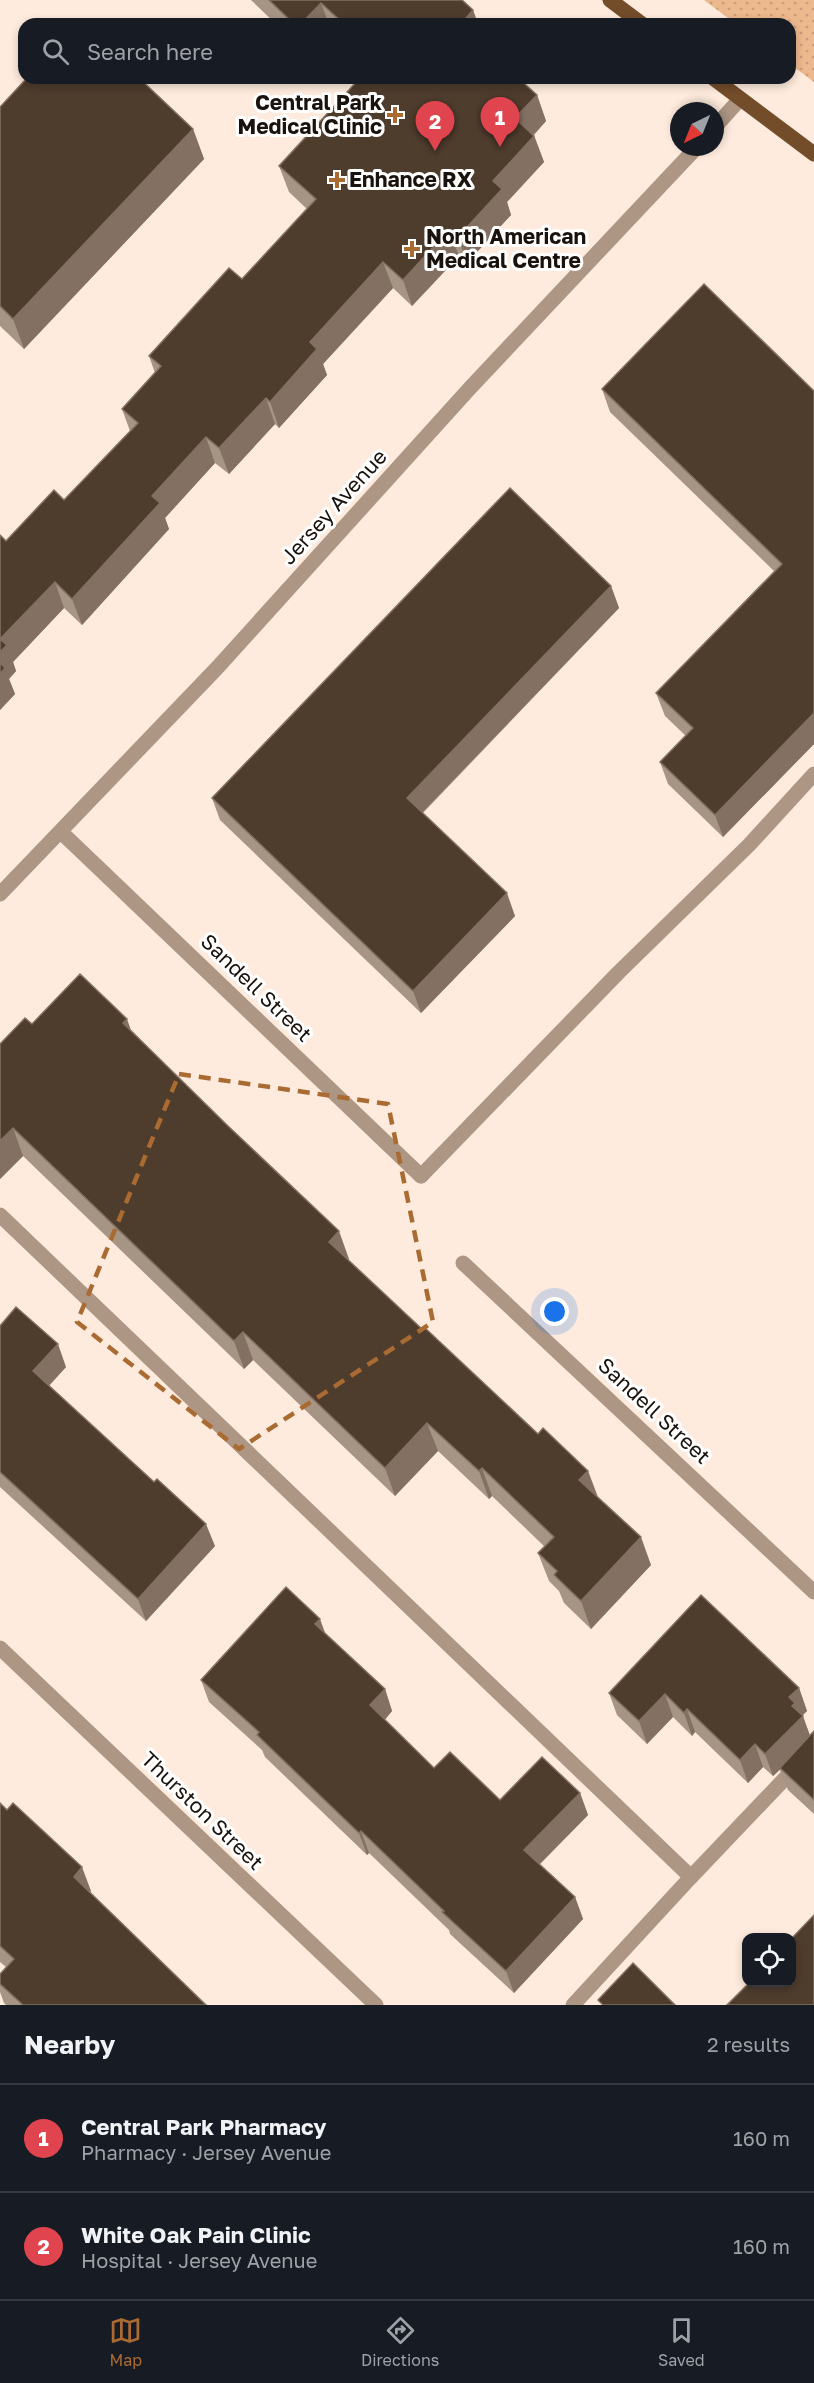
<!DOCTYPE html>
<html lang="en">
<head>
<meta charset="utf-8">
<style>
	:root { --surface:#171b24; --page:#242831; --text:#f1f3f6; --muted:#9ea1a6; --line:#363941; --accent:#aa6b32 }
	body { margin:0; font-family:"Golos Text",sans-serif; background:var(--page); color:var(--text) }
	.controls { position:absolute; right:18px; bottom:18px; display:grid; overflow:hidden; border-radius:12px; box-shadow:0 3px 9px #0003 }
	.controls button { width:54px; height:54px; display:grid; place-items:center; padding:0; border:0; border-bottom:2px solid var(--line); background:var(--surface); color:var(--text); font:30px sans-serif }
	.compass { position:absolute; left:670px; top:102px; width:54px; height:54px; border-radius:50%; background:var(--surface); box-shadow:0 3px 9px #0003; rotate:223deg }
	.you { position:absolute; left:555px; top:1312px; width:21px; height:21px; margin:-15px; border:4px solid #fff; border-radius:50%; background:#1a73e8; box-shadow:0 0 0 9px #1a73e833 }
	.badge { display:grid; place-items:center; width:39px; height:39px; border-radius:50%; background:var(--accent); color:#fff; font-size:20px; font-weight:700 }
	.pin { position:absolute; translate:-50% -50px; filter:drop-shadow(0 2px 3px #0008) }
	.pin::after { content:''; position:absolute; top:32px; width:21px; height:18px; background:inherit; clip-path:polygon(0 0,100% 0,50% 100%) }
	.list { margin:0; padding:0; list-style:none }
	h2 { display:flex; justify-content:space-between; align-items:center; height:78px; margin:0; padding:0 24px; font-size:26px }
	h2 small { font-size:20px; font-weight:400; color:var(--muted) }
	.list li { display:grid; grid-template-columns:39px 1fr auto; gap:18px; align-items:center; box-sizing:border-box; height:108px; padding:0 24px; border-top:2px solid var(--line) }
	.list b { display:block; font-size:22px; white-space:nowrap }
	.list p { margin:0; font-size:20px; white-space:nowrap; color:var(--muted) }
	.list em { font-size:20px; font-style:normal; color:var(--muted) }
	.icon { flex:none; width:33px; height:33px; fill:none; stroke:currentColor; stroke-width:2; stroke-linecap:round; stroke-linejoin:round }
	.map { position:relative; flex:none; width:814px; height:2005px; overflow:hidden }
	.search { position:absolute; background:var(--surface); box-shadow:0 3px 9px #0003; left:18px; right:18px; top:18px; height:66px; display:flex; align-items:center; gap:15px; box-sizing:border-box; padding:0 21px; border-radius:18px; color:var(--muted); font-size:22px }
	.sheet { height:294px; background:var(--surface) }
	nav { display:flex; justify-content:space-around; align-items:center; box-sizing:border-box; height:84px; border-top:2px solid var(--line); background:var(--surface); font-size:16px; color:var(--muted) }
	nav a { display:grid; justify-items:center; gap:3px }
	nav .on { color:var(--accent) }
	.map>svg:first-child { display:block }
	.grass { fill:url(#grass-dots) }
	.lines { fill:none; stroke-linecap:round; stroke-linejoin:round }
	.lane { stroke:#ad9683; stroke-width:15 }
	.street { stroke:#ad9683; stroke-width:15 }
	.primary { stroke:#734c2a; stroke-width:15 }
	.wall { fill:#a69485 }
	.shaded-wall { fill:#837062 }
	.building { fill:#4e3c2d; stroke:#837062; stroke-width:1.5 }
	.marked { fill:none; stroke:#aa6b32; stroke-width:4.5; stroke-dasharray:12 8; stroke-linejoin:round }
	.poi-dot { fill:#aa6b32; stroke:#fff; stroke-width:2 }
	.labels { text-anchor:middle; stroke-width:6; stroke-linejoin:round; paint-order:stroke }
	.poi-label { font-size:21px; font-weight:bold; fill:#1a120c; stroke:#fff; text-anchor:start }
	.street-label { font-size:21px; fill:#1a120c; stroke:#fff }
</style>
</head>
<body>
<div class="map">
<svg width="814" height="2005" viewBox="0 0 814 2005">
	<defs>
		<pattern id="grass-dots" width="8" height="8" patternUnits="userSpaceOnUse" patternTransform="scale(1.5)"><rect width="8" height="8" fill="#ecb88d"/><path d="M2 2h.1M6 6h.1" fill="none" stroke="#ca9d78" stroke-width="1.8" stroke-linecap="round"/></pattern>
	</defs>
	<rect width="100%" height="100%" fill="#feebdd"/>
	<path class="grass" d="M704 0H814V82L790 64V24H736Z"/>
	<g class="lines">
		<g class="lane">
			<path d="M421 1176 619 972 749 845 814 774"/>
			<path d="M0 1215 691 1877 814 1748"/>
			<path d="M573 2005 691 1877"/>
		</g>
		<g class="street">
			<path d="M715 127 740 99"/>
			<path d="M61 832 421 1176"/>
			<path d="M0 894 217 668 470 388 697 147"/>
			<path d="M463 1263 814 1592"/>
			<path d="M0 1648 376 2005"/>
		</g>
		<g class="primary">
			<path d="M610 0 642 24"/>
			<path d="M713 78 814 154"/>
		</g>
	</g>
	<g class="wall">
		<path d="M251 0H462L473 10 478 24H276Z"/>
		<path d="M537 95 546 121 534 135 544 162 507 202 511 215 467 263 459 256 412 306 393 288 323 364 327 375 279 428 275 424 229 474 215 463 165 518 169 529 82 625 64 608 13 662 16 671 9 679 15 694 0 710 6 541 64 500 130 431 122 409 155 373 149 356 242 279 307 209 289 192 279 166Z"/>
		<path d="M0 107 193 129 204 159 24 349 0 326Z"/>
		<path d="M602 389 814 391V744L723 837 668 784 660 762 686 736 665 716 656 693 774 571 610 412Z"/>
		<path d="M611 586 619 608 423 813 515 916 421 1013 220 820 212 798Z"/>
		<path d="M32 1024 130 1029 349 1259 348 1260 423 1330 538 1434 588 1471 598 1497 651 1565 591 1629 564 1603 559 1591 549 1581 538 1553 545 1547 492 1496 489 1499 438 1451 395 1496 253 1360 244 1369 23 1156 0 1179V1044Z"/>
		<path d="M0 1326 66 1367 49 1386 215 1546 146 1621 0 1487Z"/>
		<path d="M325 1634 385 1689 392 1711 385 1720 434 1768 500 1800 580 1793 588 1815 539 1865 575 1897 583 1919 514 1993 450 1934 449 1930 369 1853 367 1855 265 1757 262 1750 209 1702 201 1680Z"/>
		<path d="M799 1688 807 1711 802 1715 810 1735 814 1731V1814L788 1790 780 1770 773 1776 763 1767 748 1783 695 1732 692 1736 673 1717 647 1744 617 1715 609 1693Z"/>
		<path d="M0 1803 91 1891 90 1892 206 2005H6L4 2003 0 1992V1974L6 1967 0 1962Z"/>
	</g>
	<g class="shaded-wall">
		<path d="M321 3 329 24H301Z"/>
		<path d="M473 10 478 24H461Z"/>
		<path d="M537 95 546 121 525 144 515 118Z"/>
		<path d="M193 129 204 159 24 349 13 319Z"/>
		<path d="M534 136 544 162 507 202 511 215 467 263 458 237 493 181Z"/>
		<path d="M449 230 459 256 412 306 403 280Z"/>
		<path d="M383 262 393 288 323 364 327 375 279 428 270 402 310 342Z"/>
		<path d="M266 398 275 424 229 474 219 448Z"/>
		<path d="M206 437 215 463 165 518 169 529 82 625 72 599 152 496Z"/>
		<path d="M55 582 64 608 13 662 16 671 9 679 15 694 0 710V639Z"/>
		<path d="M611 586 619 608 415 820 407 798Z"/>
		<path d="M814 713V744L723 837 715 815Z"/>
		<path d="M507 893 515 916 421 1013 413 991Z"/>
		<path d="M127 1019 137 1047 123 1023Z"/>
		<path d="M13 1128 23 1156 0 1179V1141Z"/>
		<path d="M339 1231 349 1259 339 1270 329 1242Z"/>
		<path d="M243 1332 253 1360 244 1369 234 1341Z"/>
		<path d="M58 1344 66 1367 41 1394 33 1371Z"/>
		<path d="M427 1423 438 1451 395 1496 385 1468Z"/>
		<path d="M482 1468 492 1496 489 1499 479 1471Z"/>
		<path d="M588 1471 598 1498 579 1480Z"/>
		<path d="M206 1524 215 1546 146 1621 138 1599Z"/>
		<path d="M641 1537 651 1565 591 1629 581 1601Z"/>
		<path d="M320 1619 328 1641 315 1624Z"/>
		<path d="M799 1688 807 1711 801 1717 803 1716 811 1739 773 1776 765 1754 789 1697Z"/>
		<path d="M385 1689 392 1711 378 1727 370 1705Z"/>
		<path d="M665 1694 673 1717 647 1744 639 1721Z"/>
		<path d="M687 1709 695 1732 692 1736 684 1713Z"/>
		<path d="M755 1744 763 1767 748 1783 740 1760Z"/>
		<path d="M580 1793 588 1815 532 1872 524 1850Z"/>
		<path d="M361 1831 369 1853 367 1855 359 1833Z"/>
		<path d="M82 1867 91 1891 82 1901 74 1877Z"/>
		<path d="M575 1897 583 1919 514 1993 506 1971Z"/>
	</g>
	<g class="building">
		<path d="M269 0H462L473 10 461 24H344L321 3 301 24H294Z"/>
		<path d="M27 78H139L193 129 13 319 0 306V107Z"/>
		<path d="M360 78H518L537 95 515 118 534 136 493 181 502 189 458 237 449 230 403 280 383 262 310 342 317 349 270 402 266 398 219 448 206 437 152 496 160 503 72 599 55 582 0 639 7 645 0 652V535L6 541 54 490 64 500 138 423 122 409 161 366 149 356 229 268 242 279 316 199 279 166Z"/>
		<path d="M704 284 814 391V713L715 815 660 762 693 728 656 693 782 564 602 389Z"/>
		<path d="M510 488 611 586 407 798 507 893 413 991 212 798Z"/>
		<path d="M0 663 5 668 0 674Z"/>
		<path d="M80 974 127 1019 123 1023 228 1126 339 1231 329 1242 423 1330 425 1328 538 1434 543 1428 588 1471 579 1480 641 1537 581 1601 554 1575 557 1571 538 1553 554 1537 482 1468 479 1471 427 1423 385 1468 243 1332 234 1341 13 1128 0 1141V1044L25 1018 32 1024Z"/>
		<path d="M16 1307 58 1344 33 1371 154 1482 157 1479 206 1524 138 1599 0 1472V1326Z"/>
		<path d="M286 1587 320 1619 315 1624 385 1689 370 1705 434 1768 450 1752 500 1800 542 1757 580 1793 524 1850 575 1897 506 1971 442 1912 444 1911 361 1831 359 1833 257 1735 259 1732 201 1680Z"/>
		<path d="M701 1595 799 1688 789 1697 795 1703 792 1706 803 1716 765 1754 755 1744 740 1760 687 1709 684 1713 665 1694 639 1721 609 1693Z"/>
		<path d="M814 1731V1800L780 1768Z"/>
		<path d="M0 1803 7 1810 13 1803 82 1867 74 1877 206 2005H23L0 1984V1974L14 1959 0 1946Z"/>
		<path d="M814 1915V2005H727L749 1983H792V1938Z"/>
		<path d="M633 1963 675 2005H603L598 2000Z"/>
	</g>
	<path class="marked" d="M179 1074 388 1104 433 1322 239 1449 77 1322Z"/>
	<g class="poi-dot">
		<path d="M392 106h6v6h6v6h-6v6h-6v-6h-6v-6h6z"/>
		<path d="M334 171h6v6h6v6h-6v6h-6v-6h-6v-6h6z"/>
		<path d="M409 240h6v6h6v6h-6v6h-6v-6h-6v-6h6z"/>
	</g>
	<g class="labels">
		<g class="poi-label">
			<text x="382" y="110" text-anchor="end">Central Park<tspan x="382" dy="24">Medical Clinic</tspan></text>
			<text x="349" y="187">Enhance RX</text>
			<text x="426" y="244">North American<tspan x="426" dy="24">Medical Centre</tspan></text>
		</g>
		<g class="street-label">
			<text transform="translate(334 507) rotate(-48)" y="7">Jersey Avenue</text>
			<text transform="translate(256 988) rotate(44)" y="7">Sandell Street</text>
			<text transform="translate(654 1411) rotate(43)" y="7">Sandell Street</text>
			<text transform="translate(202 1811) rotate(44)" y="7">Thurston Street</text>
		</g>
	</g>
</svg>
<div class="controls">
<button><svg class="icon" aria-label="locate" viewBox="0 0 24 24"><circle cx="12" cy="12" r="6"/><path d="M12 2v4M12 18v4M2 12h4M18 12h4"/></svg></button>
</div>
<svg class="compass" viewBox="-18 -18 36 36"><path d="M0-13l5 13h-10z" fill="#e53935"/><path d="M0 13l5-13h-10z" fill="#9ea1a6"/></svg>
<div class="you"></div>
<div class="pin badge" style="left:500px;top:147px;background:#e0444e">1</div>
<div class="pin badge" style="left:435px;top:151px;background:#e0444e">2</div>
<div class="search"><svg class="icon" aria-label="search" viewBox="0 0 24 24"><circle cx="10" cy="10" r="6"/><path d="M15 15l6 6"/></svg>Search here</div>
</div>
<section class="sheet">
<h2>Nearby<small>2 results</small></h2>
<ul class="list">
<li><span class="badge" style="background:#e0444e">1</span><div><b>Central Park Pharmacy</b><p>Pharmacy · Jersey Avenue</p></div><em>160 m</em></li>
<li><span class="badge" style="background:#e0444e">2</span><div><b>White Oak Pain Clinic</b><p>Hospital · Jersey Avenue</p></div><em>160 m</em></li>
</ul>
</section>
<nav>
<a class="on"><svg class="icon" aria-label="map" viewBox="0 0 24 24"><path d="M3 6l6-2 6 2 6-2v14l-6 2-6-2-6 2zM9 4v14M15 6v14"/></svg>Map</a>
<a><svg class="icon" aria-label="directions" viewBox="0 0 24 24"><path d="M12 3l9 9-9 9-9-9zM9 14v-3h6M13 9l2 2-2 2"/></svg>Directions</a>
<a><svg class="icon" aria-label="saved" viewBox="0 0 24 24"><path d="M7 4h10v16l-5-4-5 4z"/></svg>Saved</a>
</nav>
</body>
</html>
